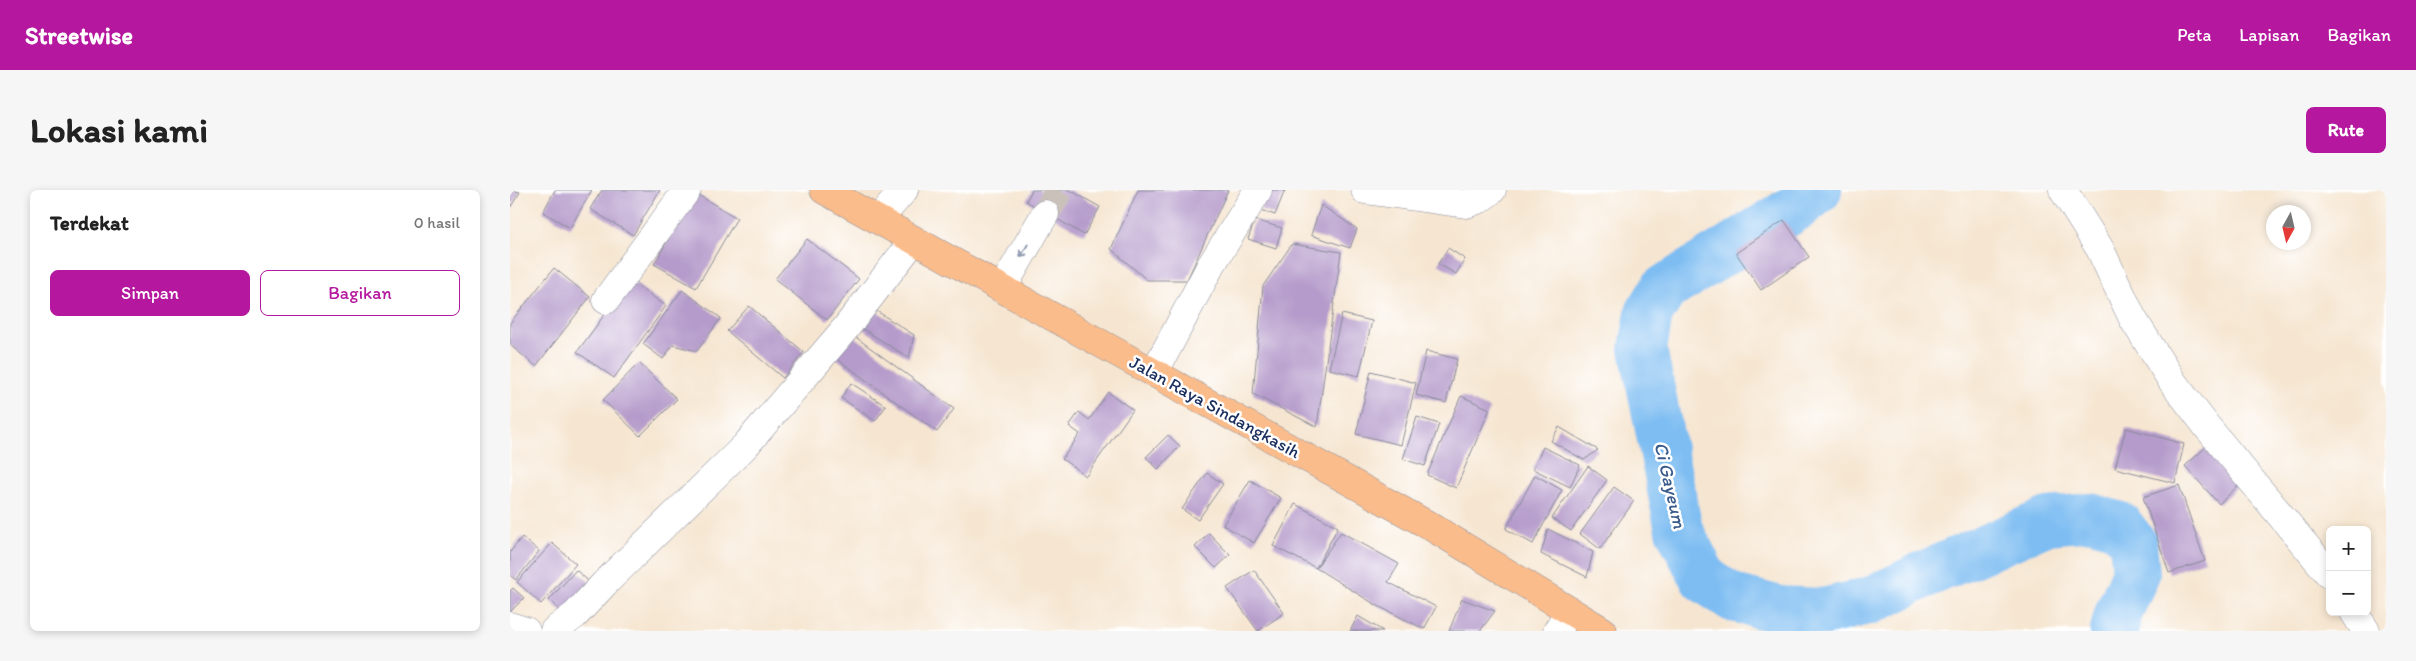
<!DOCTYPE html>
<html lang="id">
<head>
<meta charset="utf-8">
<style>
	:root { --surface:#fff; --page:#f6f6f6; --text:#222; --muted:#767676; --line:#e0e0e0; --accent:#b5179e }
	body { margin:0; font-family:Itim,sans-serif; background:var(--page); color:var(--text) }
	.controls { position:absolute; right:15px; bottom:15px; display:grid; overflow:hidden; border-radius:8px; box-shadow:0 2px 8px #0003 }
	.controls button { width:45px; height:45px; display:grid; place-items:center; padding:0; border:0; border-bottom:1px solid var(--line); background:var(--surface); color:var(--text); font:25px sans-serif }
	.compass { position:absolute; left:1756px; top:15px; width:45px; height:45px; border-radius:50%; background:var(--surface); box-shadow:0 2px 8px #0003; rotate:188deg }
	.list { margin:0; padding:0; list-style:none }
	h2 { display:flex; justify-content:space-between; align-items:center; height:65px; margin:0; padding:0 20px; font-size:21px }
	h2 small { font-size:16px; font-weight:400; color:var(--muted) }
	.actions { display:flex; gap:10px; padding:15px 20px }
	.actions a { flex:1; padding:11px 0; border:1px solid var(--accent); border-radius:8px; text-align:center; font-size:18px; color:var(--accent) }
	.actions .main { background:var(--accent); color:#fff }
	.map { position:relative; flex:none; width:1876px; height:441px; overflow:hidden; border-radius:8px }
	header { display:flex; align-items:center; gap:30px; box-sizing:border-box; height:70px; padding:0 25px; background:var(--accent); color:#fff }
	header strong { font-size:24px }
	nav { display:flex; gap:28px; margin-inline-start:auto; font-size:18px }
	.intro { display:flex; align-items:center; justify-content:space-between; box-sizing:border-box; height:120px; padding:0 30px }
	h1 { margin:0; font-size:35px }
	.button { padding:12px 22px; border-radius:8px; background:var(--accent); color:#fff; font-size:18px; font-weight:700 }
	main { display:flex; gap:30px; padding:0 30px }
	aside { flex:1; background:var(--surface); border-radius:8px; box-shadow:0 2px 8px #0003 }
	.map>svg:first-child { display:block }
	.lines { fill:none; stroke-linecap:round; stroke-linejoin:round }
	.river { stroke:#7ebdf2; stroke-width:48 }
	.building { fill:#b59bcb }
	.minor-tunnel { stroke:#cac1ba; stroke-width:28; stroke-dasharray:28 14; stroke-linecap:butt }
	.minor-casing { stroke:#888a98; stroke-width:29 }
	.highway-casing { stroke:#888a98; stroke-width:29 }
	.minor { stroke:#fff; stroke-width:28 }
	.highway { stroke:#fabc8b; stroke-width:28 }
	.oneway { stroke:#8d97ae }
	.labels { text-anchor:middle; stroke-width:5; stroke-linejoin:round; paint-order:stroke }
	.street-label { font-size:18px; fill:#1b2f5e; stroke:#fff }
	.water-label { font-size:19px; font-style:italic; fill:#395a8a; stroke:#fff }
</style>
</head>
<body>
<header>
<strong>Streetwise</strong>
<nav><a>Peta</a><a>Lapisan</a><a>Bagikan</a></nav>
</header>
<div class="intro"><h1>Lokasi kami</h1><a class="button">Rute</a></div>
<main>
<aside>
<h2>Terdekat<small>0 hasil</small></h2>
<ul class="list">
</ul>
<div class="actions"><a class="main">Simpan</a><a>Bagikan</a></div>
</aside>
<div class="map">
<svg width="1876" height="441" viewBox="0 0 1876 441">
	<rect width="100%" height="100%" fill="#fff"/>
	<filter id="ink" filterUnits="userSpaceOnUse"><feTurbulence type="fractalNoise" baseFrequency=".02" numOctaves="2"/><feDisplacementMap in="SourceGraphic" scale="10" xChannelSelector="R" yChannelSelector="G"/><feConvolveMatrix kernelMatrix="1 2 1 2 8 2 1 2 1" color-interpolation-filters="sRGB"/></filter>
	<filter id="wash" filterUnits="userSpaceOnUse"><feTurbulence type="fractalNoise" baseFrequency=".0096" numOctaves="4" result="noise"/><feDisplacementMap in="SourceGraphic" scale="20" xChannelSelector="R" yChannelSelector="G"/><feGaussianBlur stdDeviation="1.12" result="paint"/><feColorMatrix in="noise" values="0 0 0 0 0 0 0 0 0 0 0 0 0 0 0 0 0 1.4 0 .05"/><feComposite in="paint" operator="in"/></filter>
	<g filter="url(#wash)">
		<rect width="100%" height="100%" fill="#f6e6d1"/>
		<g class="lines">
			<path class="river" d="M1308 0 1287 17 1154 99 1139 123 1133 159 1169 340 1194 389 1223 408 1270 420 1313 422 1362 410 1411 386 1538 331 1581 327 1610 336 1623 353 1626 383 1608 424 1604 441"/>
		</g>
		<g id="blocks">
			<g class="building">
				<path d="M0 0 10 2 0 18Z"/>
				<path d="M45 0H82L60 38 33 22Z"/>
				<path d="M92 0H150L123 45 80 19Z"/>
				<path d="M522 0H560L590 17 574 45 516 11Z"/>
				<path d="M628 0H718L677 90H637L601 59Z"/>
				<path d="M757 0H775L765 25 750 20Z"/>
				<path d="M185 3 227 28 186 98 144 74Z"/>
				<path d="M811 15 847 39 840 58 801 45Z"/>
				<path d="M745 30 772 38 766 58 738 49Z"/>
				<path d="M1274 30 1299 67 1251 100 1226 63Z"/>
				<path d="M297 49 349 89 317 130 265 89Z"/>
				<path d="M782 54 831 62 807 237 743 204 753 96Z"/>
				<path d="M938 58 955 69 946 84 928 74Z"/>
				<path d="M44 78 80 107 26 176 0 155V133Z"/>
				<path d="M120 90 156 116 104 188 67 162Z"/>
				<path d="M172 100 211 128 187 161 163 155 153 169 133 154Z"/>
				<path d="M239 116 294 162 273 188 217 141Z"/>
				<path d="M365 120 404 145 399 168 353 139Z"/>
				<path d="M832 124 862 131 849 186 819 179Z"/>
				<path d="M340 143 444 219 427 242 323 166Z"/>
				<path d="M916 161 947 169 936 213 906 205Z"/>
				<path d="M129 173 167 209 130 246 93 210Z"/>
				<path d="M861 181 906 193 891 255 846 244Z"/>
				<path d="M341 193 376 216 365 231 331 208Z"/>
				<path d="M598 202 623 220 576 286 552 269 570 244 559 236 569 222 579 230Z"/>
				<path d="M951 206 980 219 946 298 917 285Z"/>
				<path d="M907 227 929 234 915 276 893 269Z"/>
				<path d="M1049 237 1088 260 1074 270 1041 251Z"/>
				<path d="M1616 238 1674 254 1665 293 1605 278Z"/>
				<path d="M658 245 670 256 648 279 636 267Z"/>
				<path d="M1033 257 1070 275 1060 297 1023 279Z"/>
				<path d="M1696 257 1730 294 1709 314 1675 276Z"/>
				<path d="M1078 276 1097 290 1061 341 1042 328Z"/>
				<path d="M697 283 713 294 688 330 672 319Z"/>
				<path d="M1025 285 1052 300 1023 354 996 339Z"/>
				<path d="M740 290 771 308 744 353 713 335Z"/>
				<path d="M1669 295 1695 371 1659 383 1633 307Z"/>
				<path d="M1104 297 1124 311 1090 359 1070 344Z"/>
				<path d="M785 314 828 337 806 378 831 342 889 374 878 392 926 417 914 439 866 415 806 378 763 356Z"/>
				<path d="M1038 339 1083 362 1077 387 1031 364Z"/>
				<path d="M699 343 720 365 706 378 685 357Z"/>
				<path d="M12 347 29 361 6 390 0 385V362Z"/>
				<path d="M42 353 66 374 31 414 7 392Z"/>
				<path d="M66 380 85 397 57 427 39 410Z"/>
				<path d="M744 380 774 423 748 441 717 398Z"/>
				<path d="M3 398 14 408 0 422V401Z"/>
				<path d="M952 409 985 421 970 441H939Z"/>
				<path d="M848 426 873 441H840Z"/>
			</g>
		</g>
	</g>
	<g filter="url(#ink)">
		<use href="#blocks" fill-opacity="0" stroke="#888a98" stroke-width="1"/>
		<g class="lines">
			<path class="minor-tunnel" d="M535 24 550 0"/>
			<defs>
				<g id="minor">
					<path d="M855 0 956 14 970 9 982 0"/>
					<path d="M1553 0 1590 59 1623 129 1662 191 1698 238 1820 385"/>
					<path d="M368 30 394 0"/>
					<path d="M492 99 535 24"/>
					<path d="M96 110 177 0"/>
					<path d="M644 183 700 77 748 0"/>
					<path d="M1844 422 1856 441"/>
					<path d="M0 436 16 441"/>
					<path d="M44 441 65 425 94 394 235 256 335 139 404 50"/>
					<path d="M1047 441 1059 422"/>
				</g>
				<path id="highway" d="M314 0 920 336 1093 441"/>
			</defs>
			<use href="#minor" class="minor-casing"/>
			<use href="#highway" class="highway-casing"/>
			<use href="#minor" class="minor"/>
			<use href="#highway" class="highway"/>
		</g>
		<defs><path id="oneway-shaft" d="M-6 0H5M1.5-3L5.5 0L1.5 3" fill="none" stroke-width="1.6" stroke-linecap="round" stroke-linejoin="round" transform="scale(1.25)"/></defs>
		<use class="oneway" href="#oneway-shaft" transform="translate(514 61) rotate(120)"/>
	</g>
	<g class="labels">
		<g class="street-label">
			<text transform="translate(705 217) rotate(29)" y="6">Jalan Raya Sindangkasih</text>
		</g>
		<g class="water-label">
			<text transform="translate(1161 295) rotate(77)" y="7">Ci Gayeum</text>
		</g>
	</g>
</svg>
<div class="controls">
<button>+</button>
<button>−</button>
</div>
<svg class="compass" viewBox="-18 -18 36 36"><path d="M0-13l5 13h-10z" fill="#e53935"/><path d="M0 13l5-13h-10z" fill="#767676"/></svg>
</div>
</main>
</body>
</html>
